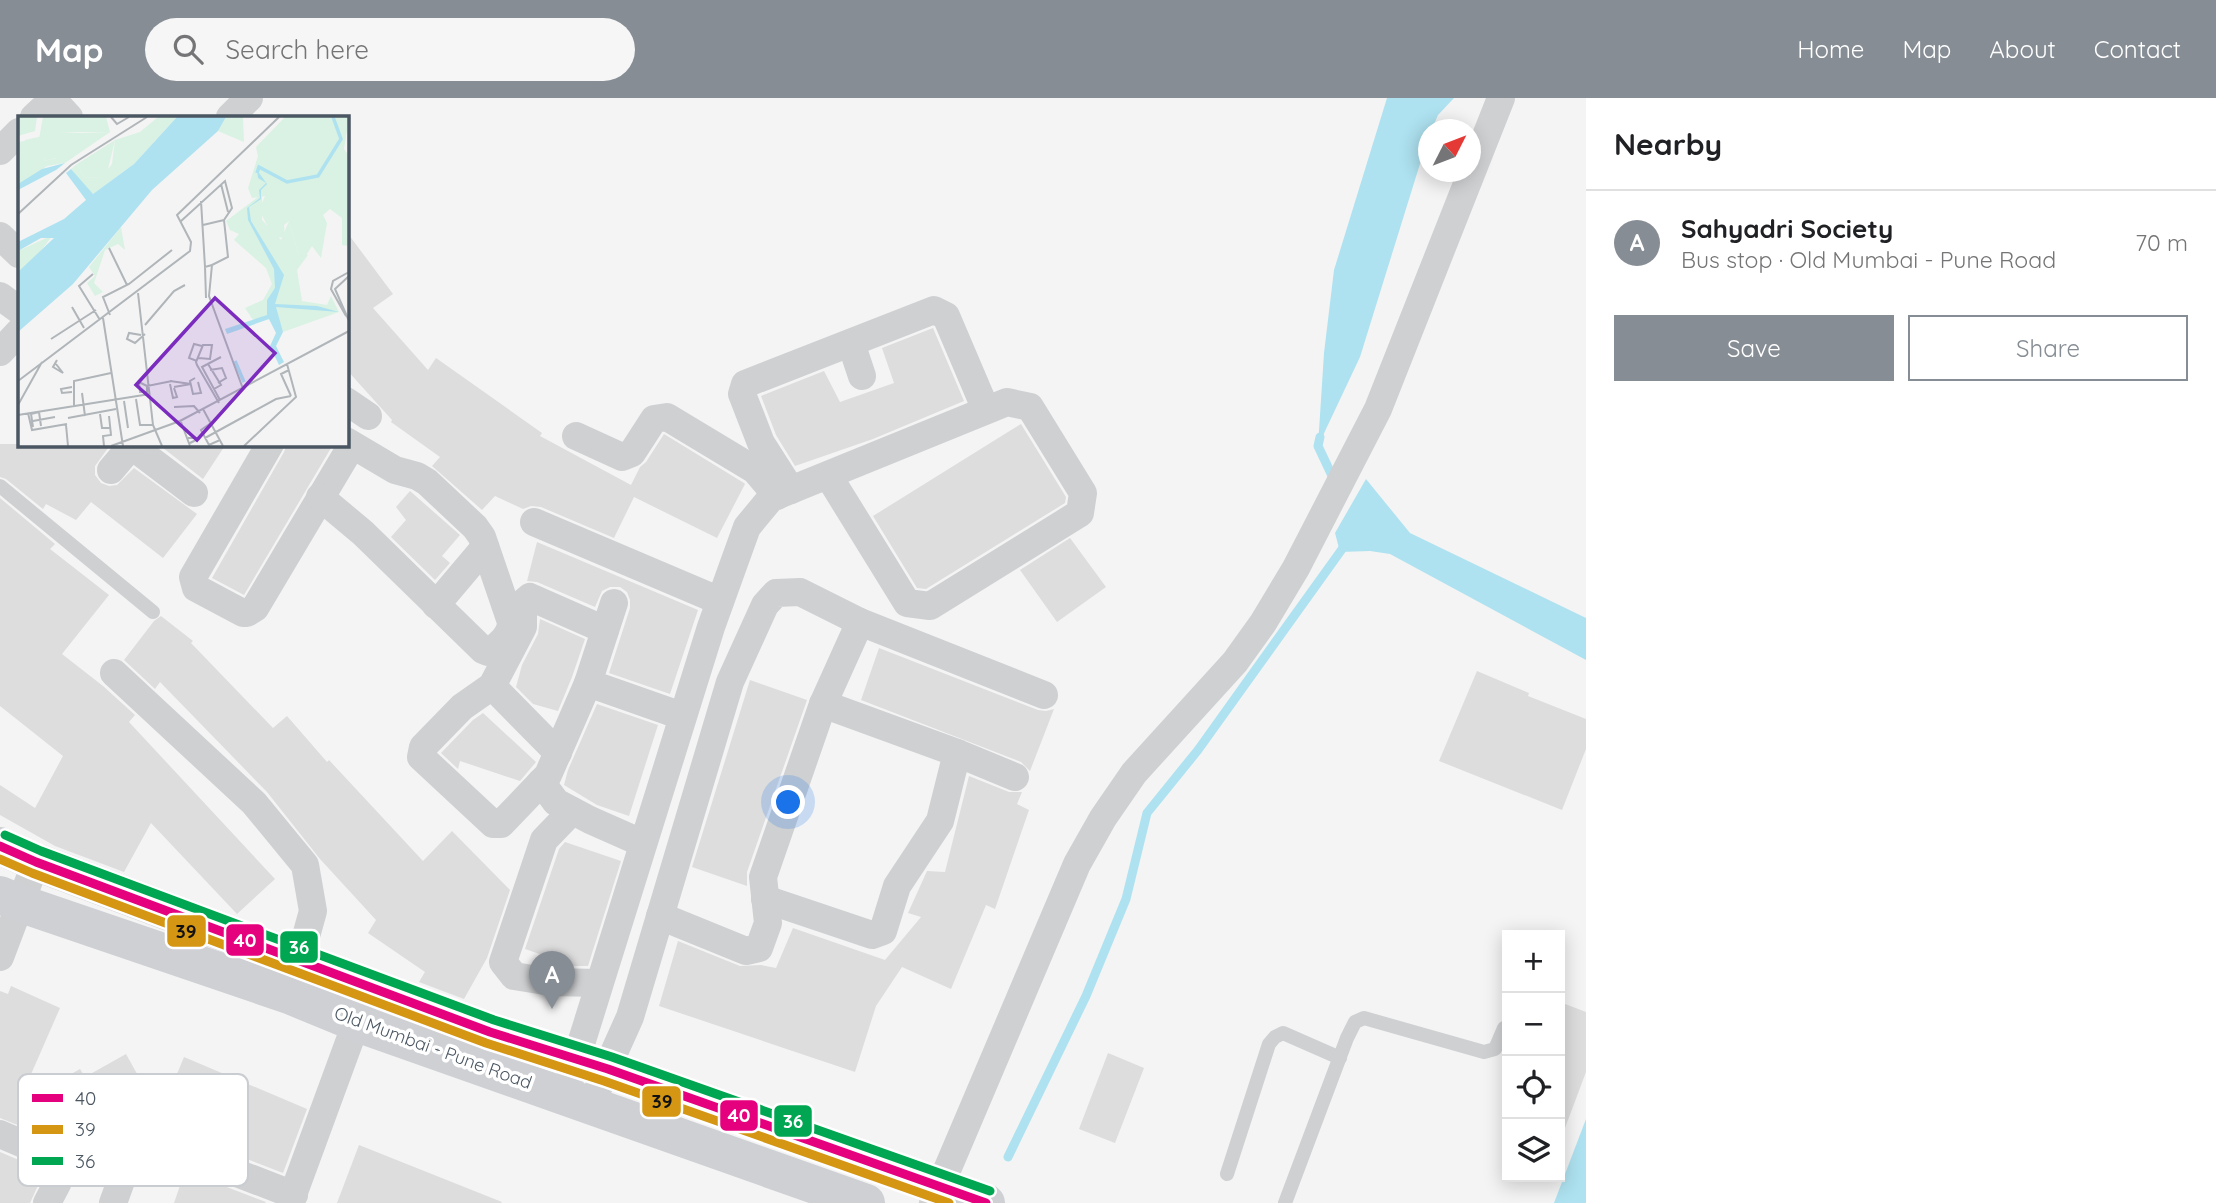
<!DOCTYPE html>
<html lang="en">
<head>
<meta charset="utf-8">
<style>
	:root { --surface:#fff; --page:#f6f6f6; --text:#202124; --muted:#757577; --line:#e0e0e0; --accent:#868d94 }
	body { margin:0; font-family:Quicksand,sans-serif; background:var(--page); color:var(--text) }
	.controls { position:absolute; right:21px; bottom:21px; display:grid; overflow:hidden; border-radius:0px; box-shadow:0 4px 18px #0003 }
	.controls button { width:63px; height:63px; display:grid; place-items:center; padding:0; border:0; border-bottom:2px solid var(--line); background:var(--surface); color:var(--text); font:35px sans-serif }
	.compass { position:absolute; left:1418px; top:21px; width:63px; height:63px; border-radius:50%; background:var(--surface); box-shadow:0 4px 18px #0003; rotate:48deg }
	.you { position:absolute; left:789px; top:705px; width:24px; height:24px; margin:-18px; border:5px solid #fff; border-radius:50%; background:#1a73e8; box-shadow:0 0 0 10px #1a73e833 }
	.badge { display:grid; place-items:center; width:46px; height:46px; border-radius:50%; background:var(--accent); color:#fff; font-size:23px; font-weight:700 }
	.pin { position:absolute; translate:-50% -58px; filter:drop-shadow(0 2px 4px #0008) }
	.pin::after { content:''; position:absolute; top:37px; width:24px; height:21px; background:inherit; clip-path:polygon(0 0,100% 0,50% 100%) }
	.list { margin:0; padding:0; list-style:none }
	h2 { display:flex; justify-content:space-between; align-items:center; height:91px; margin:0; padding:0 28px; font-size:30px }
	h2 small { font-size:23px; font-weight:400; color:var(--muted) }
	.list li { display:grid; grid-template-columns:46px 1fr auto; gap:21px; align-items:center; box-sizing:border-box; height:105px; padding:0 28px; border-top:2px solid var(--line) }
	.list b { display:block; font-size:26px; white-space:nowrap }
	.list p { margin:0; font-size:23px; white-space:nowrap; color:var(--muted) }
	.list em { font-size:23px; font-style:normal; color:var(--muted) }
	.actions { display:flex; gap:14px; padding:21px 28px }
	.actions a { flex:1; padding:16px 0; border:2px solid var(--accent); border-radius:0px; text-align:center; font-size:24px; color:var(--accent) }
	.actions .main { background:var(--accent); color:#fff }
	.icon { flex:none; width:38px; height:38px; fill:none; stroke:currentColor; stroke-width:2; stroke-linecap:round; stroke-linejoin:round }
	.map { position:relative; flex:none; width:1586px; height:1105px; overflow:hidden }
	header { display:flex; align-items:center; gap:42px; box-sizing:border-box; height:98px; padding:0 35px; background:var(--accent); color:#fff }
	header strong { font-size:33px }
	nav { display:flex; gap:38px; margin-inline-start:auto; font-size:24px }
	.search { width:490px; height:63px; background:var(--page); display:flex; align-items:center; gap:18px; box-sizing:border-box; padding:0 24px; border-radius:38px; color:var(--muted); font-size:26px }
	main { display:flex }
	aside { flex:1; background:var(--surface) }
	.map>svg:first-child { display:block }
	.water { fill:#aee2f0 }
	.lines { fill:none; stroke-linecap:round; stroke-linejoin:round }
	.stream { stroke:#aee2f0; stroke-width:9 }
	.building { fill:#ddddde }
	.service { stroke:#ced0d2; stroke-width:14 }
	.minor { stroke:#ced0d2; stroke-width:28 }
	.secondary { stroke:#ced0d4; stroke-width:38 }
	.bus-1-casing { stroke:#fff; stroke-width:14 }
	.bus-2-casing { stroke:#fff; stroke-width:14 }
	.bus-3-casing { stroke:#fff; stroke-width:14 }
	.bus-1 { stroke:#e5007d; stroke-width:9 }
	.bus-2 { stroke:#d49613; stroke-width:9 }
	.bus-3 { stroke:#00a651; stroke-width:9 }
	.labels { text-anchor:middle; stroke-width:7; stroke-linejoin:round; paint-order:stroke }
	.street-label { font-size:18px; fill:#4a5661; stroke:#fff }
	.inset-river { fill:none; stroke:#aee2f0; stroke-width:3.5 }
	.inset-road { fill:none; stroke:#b0b5b9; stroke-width:2 }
	.view { fill:#7b2cbf; fill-opacity:0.15; stroke:#7b2cbf; stroke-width:3.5 }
	.inset-edge { fill:none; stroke:#4a5661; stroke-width:3.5 }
	.key { fill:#fff; stroke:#c9ccd0; stroke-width:2 }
	.key-label { font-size:19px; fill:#4a5661 }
	.line-badge { stroke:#fff; stroke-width:2.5 }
	.badge-label { font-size:19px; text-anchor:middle; font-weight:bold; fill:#fff }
	.pale-badge-label { font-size:19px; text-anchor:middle; font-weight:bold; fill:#111 }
</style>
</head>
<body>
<header>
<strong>Map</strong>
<div class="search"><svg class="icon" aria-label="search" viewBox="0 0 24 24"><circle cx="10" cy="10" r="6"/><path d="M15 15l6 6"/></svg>Search here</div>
<nav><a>Home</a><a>Map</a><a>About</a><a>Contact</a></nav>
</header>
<main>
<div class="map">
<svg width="1586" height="1105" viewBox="0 0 1586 1105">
	<rect width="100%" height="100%" fill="#f4f4f4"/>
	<g class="water">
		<path d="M1387 0H1454L1438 17 1432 31 1428 32V40L1360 259 1318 348 1324 255 1334 172Z"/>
		<path d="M1366 381 1410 435 1586 520V562L1390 456 1370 453 1340 454 1335 435Z"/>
		<path d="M1586 1021V1105H1554Z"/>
	</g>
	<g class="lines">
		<g class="stream">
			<path d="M1320 339 1318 348 1335 384"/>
			<path d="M1008 1059 1086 898 1126 801 1147 715 1198 652 1345 447"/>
		</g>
	</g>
	<g class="building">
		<path d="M346 133 393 196 373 210 428 272 436 260 542 335 540 338 631 387 640 369 646 364 664 336 744 385 745 386 717 440 634 399 614 440 541 409 531 408 523 411 495 398 482 412 432 368 440 359 391 324 392 322 346 271Z"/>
		<path d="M933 230 964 303 873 341 795 368 776 337 761 298 824 273 840 304 894 285 882 250Z"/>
		<path d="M1021 326 1066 399 1065 405 926 491 917 490 873 418Z"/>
		<path d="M0 346H111L95 368V377L101 385 109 388 117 387 134 370 197 416 163 460 91 404 76 422 46 406 43 411 6 381 0 379Z"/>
		<path d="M158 346H226L203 381Z"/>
		<path d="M287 346H330L331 350 244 497 212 480 284 354Z"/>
		<path d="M410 393 460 437 442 458 450 465 435 482 391 439 406 422 396 409Z"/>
		<path d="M0 400 55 446 50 451 109 497 62 556 103 588 135 617 129 624 275 781 237 816 151 725 124 774 55 748 0 717V687L35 710 63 658 0 608Z"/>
		<path d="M1070 440 1106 489 1057 524 1020 472Z"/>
		<path d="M537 444 698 512 670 596 609 575 630 510V502L627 494 620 489H610L602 493 595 509 537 484 527 483Z"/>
		<path d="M161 518 193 543 191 545 273 630 287 618 327 664 329 662 423 763 452 733 510 792 487 860 464 901 419 884 425 874 368 835 376 822 320 761 267 694 160 584 155 591 124 562 154 523Z"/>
		<path d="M540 521 585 541 572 579 558 613 533 606 516 589 522 567 538 536Z"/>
		<path d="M879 550 1038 612 1046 613 1054 611 1030 673 1021 664 861 602Z"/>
		<path d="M1477 573 1529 595 1528 598 1586 621V651L1562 712 1439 663Z"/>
		<path d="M750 582 807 602 747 774V788L692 769Z"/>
		<path d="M597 606 658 627 629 718 597 707 564 687 568 672Z"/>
		<path d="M483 615 536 664 520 683 460 663 458 671 441 655 473 622Z"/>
		<path d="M969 678 1009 694H1022L1017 706 1029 712 995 811 986 807 951 891 902 869 876 908 855 974 659 908 678 843 740 868 761 867 776 870 793 830 885 862 921 819 908 815 927 773 945 774Z"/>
		<path d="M565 744 621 763 588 868H575L525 851 559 751Z"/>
		<path d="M11 888 60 910 18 1006 80 971 85 979 126 956 160 1017 184 959 307 1011 283 1075 170 1031 144 1029 71 1071 60 1049 45 1038 0 1020V893L8 896Z"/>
		<path d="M1560 904 1586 914V974L1562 1038 1560 1037Z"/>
		<path d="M1108 955 1144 970 1115 1045 1079 1031Z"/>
		<path d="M359 1047 502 1104 501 1105H337Z"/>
		<path d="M0 1054 26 1065 35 1072 40 1083 30 1105H0Z"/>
		<path d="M185 1073 266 1104 265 1105H174Z"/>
	</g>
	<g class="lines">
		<g class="service">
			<path d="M0 388 153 514"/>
			<path d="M1227 1076 1269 946 1275 939 1283 935 1340 960"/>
			<path d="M1285 1105 1347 940 1355 924 1364 920 1484 954 1495 951 1504 930"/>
		</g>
		<g class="minor">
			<path d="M34 19 47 7 56 5 69 19"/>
			<path d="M230 19 249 0"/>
			<path d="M0 53 19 34"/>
			<path d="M0 138 19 156"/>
			<path d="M0 198 19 212"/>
			<path d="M851 245 862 278"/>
			<path d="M0 254 19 234"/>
			<path d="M346 303 368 318"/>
			<path d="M576 338 622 359 632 355 654 321 667 319 755 372 777 398"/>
			<path d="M270 346 193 479 196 490 243 515H247L255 510 352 347"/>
			<path d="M132 348 194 395"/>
			<path d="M111 372 133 346"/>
			<path d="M791 392 761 345 742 296 745 286 934 212 946 218 986 312"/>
			<path d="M320 399 363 435 483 552 488 554C499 548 511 537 511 524L482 439 475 429 427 384 417 378 395 372 346 343"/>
			<path d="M534 424 720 503"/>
			<path d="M614 505 588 585 682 618"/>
			<path d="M436 507 485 449"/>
			<path d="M114 575 254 705 305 767 313 813 295 878"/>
			<path d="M588 585 548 677 501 726H493L421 659 423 649 462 609 492 588 523 529V505L530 499 605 532"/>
			<path d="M492 588 558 655"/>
			<path d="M957 655 1015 679"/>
			<path d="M541 684 556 704 590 722 642 745"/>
			<path d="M572 713 544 742 503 864 514 878 551 884 598 885"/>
			<path d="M765 801 872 837 883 833 897 788 940 723 957 655 823 606"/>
			<path d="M660 818 746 853 759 850 768 825 763 779 823 606 860 524"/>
			<path d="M0 859 36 764"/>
			<path d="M599 988 630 919 730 584 765 507 776 495 800 494 860 524 1044 597"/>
			<path d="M565 997 711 529 747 429 771 400 1007 304 1030 309 1083 395 1080 415 930 508 907 505 828 377"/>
			<path d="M0 1036 35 1051 49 1062 58 1084 47 1105"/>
			<path d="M113 1105 129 1061 144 1048 164 1047 294 1097"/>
			<path d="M290 1105 362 909"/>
			<path d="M933 1105 1077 766 1103 720 1134 675 1235 564 1263 525 1296 470 1378 311 1501 0"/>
		</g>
		<g class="secondary">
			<path d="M0 748 36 764 490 934 608 971 986 1105"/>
			<path d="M0 797 19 805 289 897 357 925 866 1105"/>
		</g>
		<defs>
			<path id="bus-1" d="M0 748 36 764 490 934 608 971 986 1105"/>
			<path id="bus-2" d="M0 761 32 775 486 945 604 983 949 1105"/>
			<path id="bus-3" d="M5 737 41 753 494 922 612 959 990 1093"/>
		</defs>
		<use href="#bus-1" class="bus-1-casing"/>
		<use href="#bus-2" class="bus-2-casing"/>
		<use href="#bus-3" class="bus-3-casing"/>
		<use href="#bus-1" class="bus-1"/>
		<use href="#bus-2" class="bus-2"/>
		<use href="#bus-3" class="bus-3"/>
	</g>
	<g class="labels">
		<g class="street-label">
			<text transform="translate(433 950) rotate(20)" y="6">Old Mumbai - Pune Road</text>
		</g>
	</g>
	<g transform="translate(18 18)">
		<rect width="331" height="331" fill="#f4f4f4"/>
		<path d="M1 1H19L17 15 0 20ZM43 16 62 17 92 16 47 47 38 42 26 45 29 33 7 29V24ZM97 24 89 57 83 62 66 61 59 48ZM244 78V104L263 124 271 105 280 137 290 139 279 154 284 185 309 189 313 180 321 196 265 216 261 206 254 207 247 200 235 204 227 192 245 184 254 168 248 152 216 124 221 118 212 114 208 105Z" fill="#d9f2e3"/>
		<path d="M25 1H88L92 16H43L21 23ZM140 1H159L116 48 75 78 70 74 53 53 59 48 66 61 83 62 94 48 97 24 122 16ZM208 1H225L226 26 200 15ZM267 1H331L326 33 331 40V130L324 129V102L312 93 305 99 309 107 303 142 294 130 287 141 280 137 271 105 266 109 267 121 256 122 241 94 247 80 234 82 230 72 240 40 238 31ZM34 21 26 45 44 41 47 47 29 50 1 69 0 26ZM103 111 107 134 100 128 87 134 76 167 85 176 77 180 69 167 77 160 71 151ZM35 119 12 149 0 156V135Z" fill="#d9f2e3"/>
		<path d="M159 1H208L200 15 134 74 55 168 0 216V156L36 122H23L0 135V126L46 103 68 84 48 57 53 53 75 78 116 48ZM47 47 38 54 0 74V68L24 53ZM239 54 249 68 243 74V83L231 91 233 105 266 159 257 188 299 190 321 196 258 191 265 216 258 230 266 246 261 249 252 230 258 217 251 203 209 218 207 213 249 199V184L257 172 256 153 230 104 229 92 242 82 241 74 248 67 240 62Z" fill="#aee2f0"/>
		<path class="inset-river" d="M239 57 241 51 269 66 300 60 323 23 315 1M217 245 226 266"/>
		<path class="inset-road" d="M93 1 99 8 111 1M203 68 210 96M183 85 187 151 194 149M0 98 53 49 129 1M162 106 207 65 214 92 206 104 210 141 194 149 191 180 225 273M185 109 206 104M91 132 109 169M187 151 188 182M75 158 61 170 82 204M331 160 317 173 331 205M120 177 135 309 144 330M54 191 66 212M92 199 85 181 111 168 154 134M328 200 313 173 315 165 331 156M85 202 105 330M127 209 156 175 167 169M123 219 111 217 109 223 117 227 127 218M33 223 78 194M180 242 192 243 194 229H185L178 246 179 249 201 287M179 245 171 242 176 228 184 230M38 248 45 257 35 251 39 244M190 248 203 269 196 273M192 254 204 252 208 262 200 267M271 254 263 258 273 280M177 262 172 265 175 278 183 277 180 266M0 265 172 135 173 126 159 99 261 1M152 265 173 268 156 271M152 268 155 282 159 281 156 272M129 270 121 266 122 276H129V270L154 265M54 271 43 273 44 277 54 276M64 277 67 300M118 283 122 309H135M202 284 184 251 203 241M106 285 110 312M0 289 24 246M56 290V265L93 257M156 291 176 290 182 297M185 293 205 330M10 297 14 314 49 308M82 298 84 312H92M0 299 132 278M50 302 98 293M15 305 37 301M163 306 172 330M193 307 183 314 191 329 202 324M48 309 50 330M15 311 13 298 21 296 23 310M170 322H182L172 327M187 322 258 283 273 280M86 330 85 320 93 319 91 300M93 330 162 305 331 215M226 330 278 281 269 248"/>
		<path class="view" d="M197 182 257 237 179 324 118 269Z"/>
		<rect width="331" height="331" class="inset-edge"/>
	</g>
	<rect x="18" y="976" width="230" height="112" rx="10" class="key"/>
	<rect x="32" y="996" width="31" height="8" fill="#e5007d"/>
	<rect x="32" y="1027" width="31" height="9" fill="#d49613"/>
	<rect x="32" y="1059" width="31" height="8" fill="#00a651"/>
	<g class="key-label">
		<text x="75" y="1007">40</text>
		<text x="75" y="1038">39</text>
		<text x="75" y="1070">36</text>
	</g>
	<g class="line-badge">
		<rect x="166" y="816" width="41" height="34" rx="7" fill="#d49613"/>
		<rect x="225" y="825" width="40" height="34" rx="7" fill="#e5007d"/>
		<rect x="279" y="832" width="40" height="34" rx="7" fill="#00a651"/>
		<rect x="641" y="987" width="41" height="33" rx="7" fill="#d49613"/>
		<rect x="719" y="1001" width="40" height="33" rx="7" fill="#e5007d"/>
		<rect x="773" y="1006" width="40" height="34" rx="7" fill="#00a651"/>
	</g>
	<g class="badge-label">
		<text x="245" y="849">40</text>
		<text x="299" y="856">36</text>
		<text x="739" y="1024">40</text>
		<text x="793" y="1030">36</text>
	</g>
	<g class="pale-badge-label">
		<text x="186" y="840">39</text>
		<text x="662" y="1010">39</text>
	</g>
</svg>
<div class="controls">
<button>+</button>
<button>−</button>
<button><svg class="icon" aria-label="locate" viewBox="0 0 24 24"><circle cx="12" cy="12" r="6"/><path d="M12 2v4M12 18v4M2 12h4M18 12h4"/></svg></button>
<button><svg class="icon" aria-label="layers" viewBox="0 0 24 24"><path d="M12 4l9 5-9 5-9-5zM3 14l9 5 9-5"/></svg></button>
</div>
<svg class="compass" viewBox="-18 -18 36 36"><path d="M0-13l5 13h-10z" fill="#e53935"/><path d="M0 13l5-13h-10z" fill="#757577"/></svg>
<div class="you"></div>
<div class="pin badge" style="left:552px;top:911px">A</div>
</div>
<aside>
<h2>Nearby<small></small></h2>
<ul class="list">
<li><span class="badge">A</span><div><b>Sahyadri Society</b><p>Bus stop · Old Mumbai - Pune Road</p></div><em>70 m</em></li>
</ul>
<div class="actions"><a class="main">Save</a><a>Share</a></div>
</aside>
</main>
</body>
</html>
